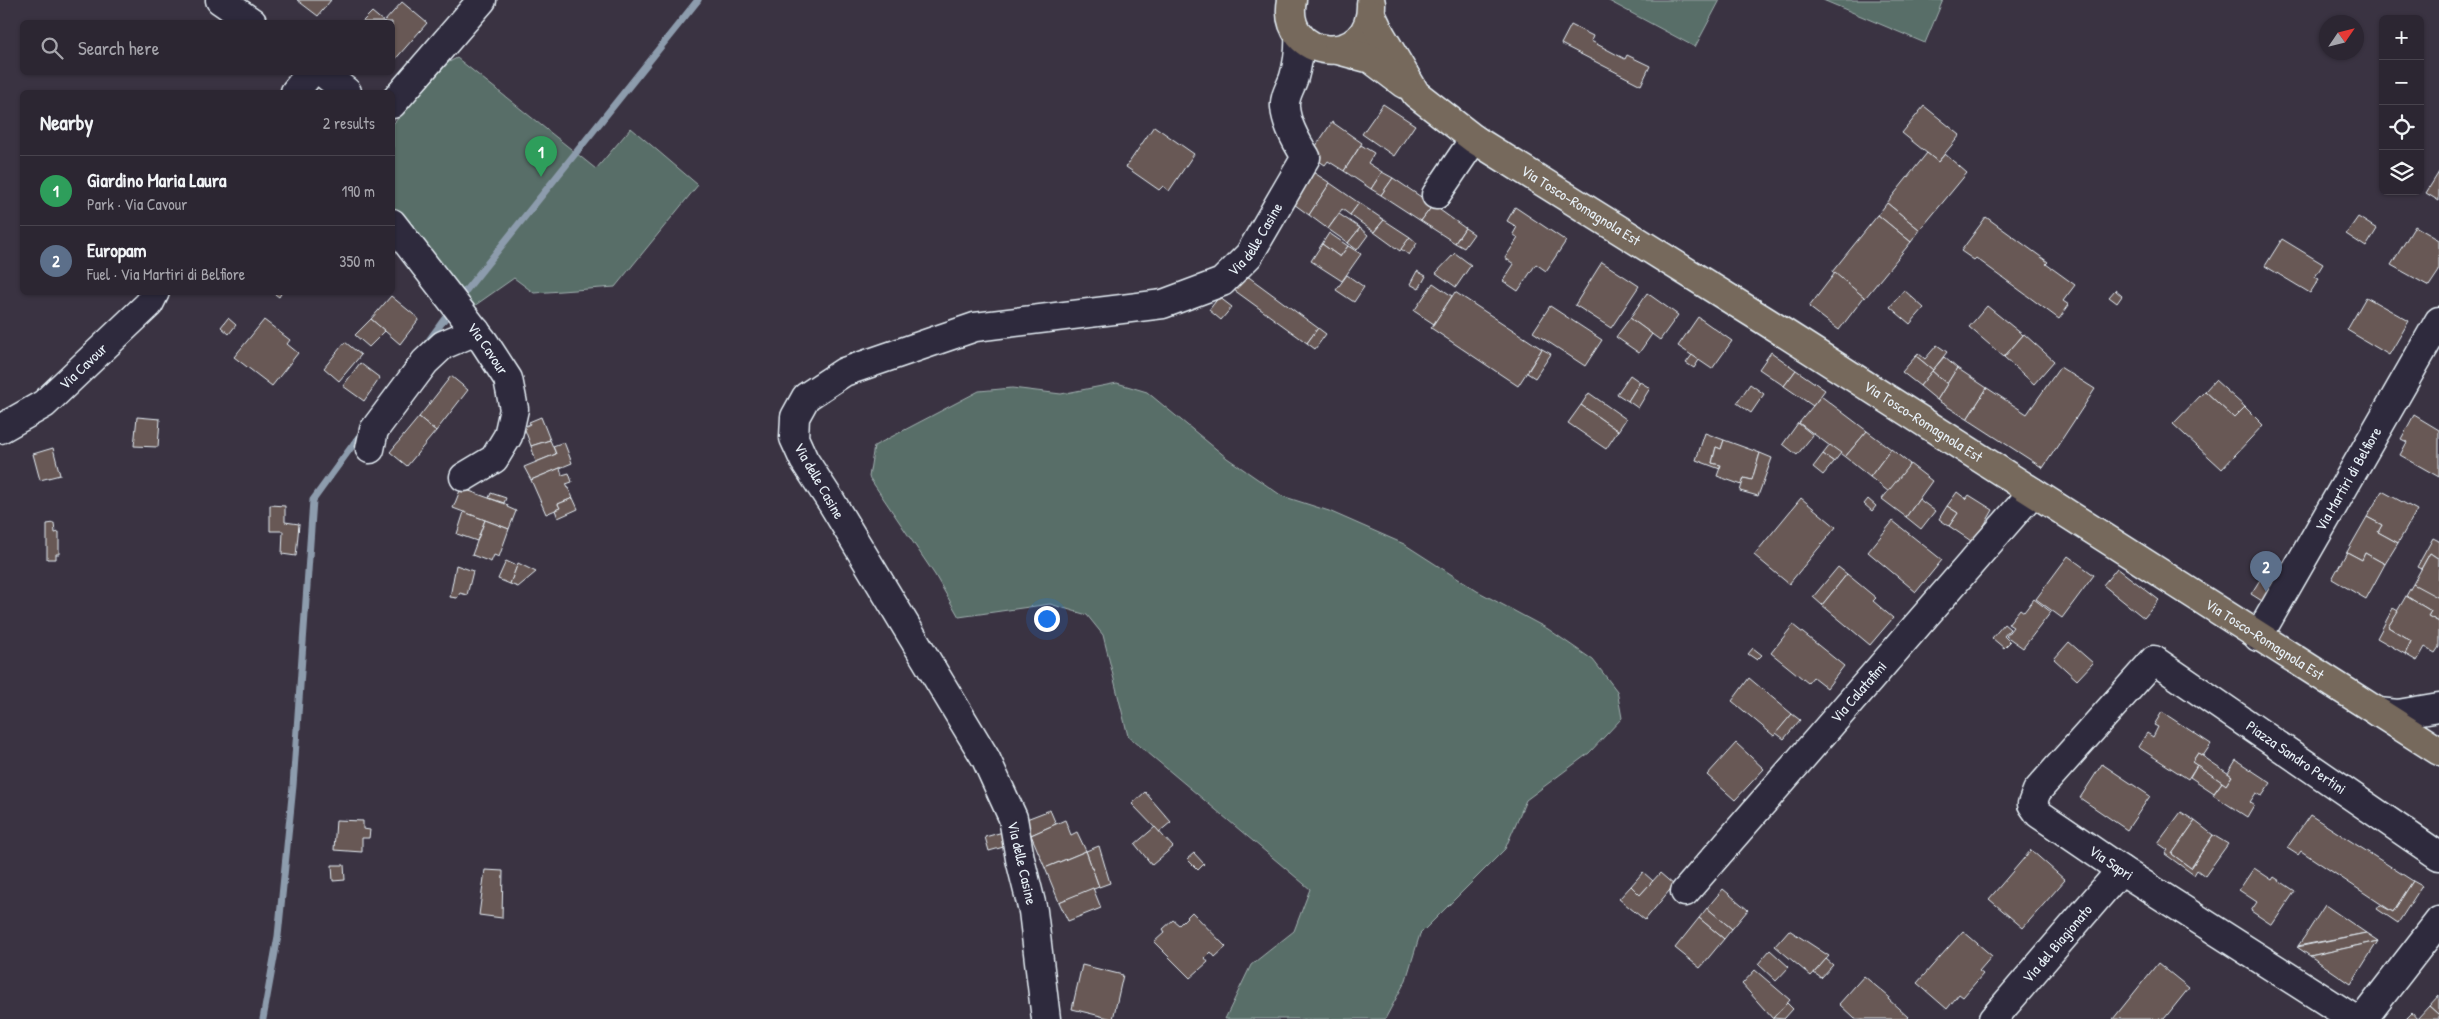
<!DOCTYPE html>
<html lang="en">
<head>
<meta charset="utf-8">
<style>
	:root { --surface:#2c2632; --page:#342e3a; --text:#f1f3f6; --muted:#a6a5ac; --line:#48434d; --accent:#ea580c }
	body { margin:0; font-family:"Patrick Hand",sans-serif; background:var(--page); color:var(--text) }
	.controls { position:absolute; right:15px; top:15px; display:grid; overflow:hidden; border-radius:8px; box-shadow:0 1px 4px #0004 }
	.controls button { width:45px; height:45px; display:grid; place-items:center; padding:0; border:0; border-bottom:1px solid var(--line); background:var(--surface); color:var(--text); font:25px sans-serif }
	.compass { position:absolute; left:2319px; top:15px; width:45px; height:45px; border-radius:50%; background:var(--surface); box-shadow:0 1px 4px #0004; rotate:55deg }
	.you { position:absolute; left:1046px; top:618px; width:18px; height:18px; margin:-12px; border:4px solid #fff; border-radius:50%; background:#1a73e8; box-shadow:0 0 0 8px #1a73e833 }
	.badge { display:grid; place-items:center; width:32px; height:32px; border-radius:50%; background:var(--accent); color:#fff; font-size:16px; font-weight:700 }
	.pin { position:absolute; translate:-50% -41px; filter:drop-shadow(0 1px 2px #0008) }
	.pin::after { content:''; position:absolute; top:26px; width:18px; height:15px; background:inherit; clip-path:polygon(0 0,100% 0,50% 100%) }
	.list { margin:0; padding:0; list-style:none }
	h2 { display:flex; justify-content:space-between; align-items:center; height:65px; margin:0; padding:0 20px; font-size:21px }
	h2 small { font-size:16px; font-weight:400; color:var(--muted) }
	.list li { display:grid; grid-template-columns:32px 1fr auto; gap:15px; align-items:center; box-sizing:border-box; height:70px; padding:0 20px; border-top:1px solid var(--line) }
	.list b { display:block; font-size:19px; white-space:nowrap }
	.list p { margin:0; font-size:16px; white-space:nowrap; color:var(--muted) }
	.list em { font-size:16px; font-style:normal; color:var(--muted) }
	.icon { flex:none; width:28px; height:28px; fill:none; stroke:currentColor; stroke-width:2; stroke-linecap:round; stroke-linejoin:round }
	.map { position:relative; flex:none; width:2439px; height:1019px; overflow:hidden }
	.search { position:absolute; background:var(--surface); box-shadow:0 1px 4px #0004; left:20px; top:20px; width:375px; height:55px; display:flex; align-items:center; gap:12px; box-sizing:border-box; padding:0 18px; border-radius:8px; color:var(--muted); font-size:19px }
	.panel { position:absolute; background:var(--surface); box-shadow:0 1px 4px #0004; left:20px; top:90px; width:375px; height:205px; border-radius:8px }
	.map>svg:first-child { display:block }
	.green { fill:#596e67; stroke:#a0b0b0 }
	.lines { fill:none; stroke-linecap:round; stroke-linejoin:round }
	.stream { stroke:#8d9cad; stroke-width:7 }
	.building { fill:#675855; stroke:#e8f1f8 }
	.minor-casing { stroke:#e8f1f8; stroke-width:31 }
	.major-casing { stroke:#e8f1f8; stroke-width:31 }
	.minor { stroke:#2f2a3d; stroke-width:28 }
	.major { stroke:#76695c; stroke-width:28 }
	.labels { text-anchor:middle; stroke-width:4; stroke-linejoin:round; paint-order:stroke }
	.street-label { font-size:15px; fill:#e8f1f8; stroke:#2f2a3d }
</style>
</head>
<body>
<div class="map">
<svg width="2439" height="1019" viewBox="0 0 2439 1019">
	<rect width="100%" height="100%" fill="#3a3342"/>
	<filter id="ink" filterUnits="userSpaceOnUse"><feTurbulence type="fractalNoise" baseFrequency=".02" numOctaves="2"/><feDisplacementMap in="SourceGraphic" scale="10" xChannelSelector="R" yChannelSelector="G"/><feConvolveMatrix kernelMatrix="1 2 1 2 8 2 1 2 1" color-interpolation-filters="sRGB"/></filter>
	<g filter="url(#ink)">
		<g class="green">
			<path d="M1607 0H1720L1695 47Z"/>
			<path d="M1823 0H1943L1925 43Z"/>
			<path d="M457 58 596 169 631 128 698 185 615 287 534 293 514 278 467 311 393 208V124L449 62Z"/>
			<path d="M1117 383 1147 392 1227 458 1282 496 1329 511 1404 544 1477 591 1548 629 1593 660 1617 691 1622 718 1589 753 1526 800 1505 849 1420 934 1406 980 1385 1019H1225L1251 965 1294 931 1310 889 1128 736 1103 635 1087 615 1050 604 959 617 935 575 869 477 874 446 979 391 1012 388 1061 394Z"/>
		</g>
		<g class="lines">
			<g class="stream">
				<path d="M459 299 698 0"/>
				<path d="M427 343 451 310"/>
				<path d="M263 1019 278 936 293 786 313 500 363 431"/>
			</g>
		</g>
		<g class="building">
			<path d="M297 0H331L318 16Z"/>
			<path d="M402 2 427 23 392 63V22H362L372 12 384 22Z"/>
			<path d="M1571 25 1593 36 1591 41 1625 59 1627 55 1650 66 1641 85 1561 44Z"/>
			<path d="M1383 104 1415 125 1394 156 1362 134Z"/>
			<path d="M1924 106 1960 135 1938 162 1902 133Z"/>
			<path d="M1332 122 1362 143 1344 171 1328 161 1325 165 1310 155Z"/>
			<path d="M1154 126 1194 154 1169 191 1163 186 1159 190 1126 167Z"/>
			<path d="M1361 145 1374 153 1368 163 1382 172 1371 189 1344 171Z"/>
			<path d="M1927 153 1938 162 1945 154 1967 173 1920 230 1887 203Z"/>
			<path d="M1305 167 1330 183 1309 215 1287 199Z"/>
			<path d="M1382 172 1393 178 1381 195 1371 189Z"/>
			<path d="M2439 172V201L2426 193Z"/>
			<path d="M1393 178 1433 205 1421 221 1381 195Z"/>
			<path d="M1330 183 1359 203 1350 215 1342 209 1328 229 1309 215Z"/>
			<path d="M1359 203 1384 220 1374 232 1350 215Z"/>
			<path d="M1887 203 1920 230 1911 242 1878 215Z"/>
			<path d="M1433 205 1465 228 1455 243 1421 221Z"/>
			<path d="M1515 207 1566 241 1546 271 1536 264 1518 291 1503 281 1514 264 1505 258 1518 238 1513 234 1517 227 1507 221Z"/>
			<path d="M1339 214 1360 228 1348 243 1328 229Z"/>
			<path d="M1878 215 1911 242 1865 298 1832 272Z"/>
			<path d="M1986 217 2048 262 2046 264 2075 285 2063 301 2069 305 2059 319 1976 258 1974 260 1961 251Z"/>
			<path d="M2358 217 2377 229 2366 247 2346 234Z"/>
			<path d="M1384 220 1410 237 1400 251 1374 232Z"/>
			<path d="M2415 226 2439 240V271L2429 286 2391 265Z"/>
			<path d="M1360 228 1368 235 1357 250 1348 243Z"/>
			<path d="M1465 228 1474 234 1464 248 1455 243Z"/>
			<path d="M1329 233 1348 246 1340 257 1322 244Z"/>
			<path d="M1410 237 1417 243 1409 255 1401 249Z"/>
			<path d="M2282 239 2323 264 2315 277 2319 279 2310 293 2265 266Z"/>
			<path d="M1322 244 1340 257 1348 246 1361 254 1342 281 1311 261Z"/>
			<path d="M1455 253 1471 265 1456 287 1436 273Z"/>
			<path d="M1602 262 1639 286 1611 328 1575 305Z"/>
			<path d="M1417 271 1426 276 1419 289 1410 284Z"/>
			<path d="M1835 273 1864 297 1839 330 1809 307Z"/>
			<path d="M1246 275 1318 328 1307 343 1234 290Z"/>
			<path d="M1347 275 1364 287 1354 302 1336 290Z"/>
			<path d="M1433 283 1452 296 1434 324 1414 311Z"/>
			<path d="M1904 290 1924 308 1910 324 1890 307Z"/>
			<path d="M2115 290 2122 296 2117 303 2109 297Z"/>
			<path d="M272 292H282L279 297Z"/>
			<path d="M1455 292 1542 349 1518 386 1431 328Z"/>
			<path d="M1647 293 1678 315 1660 340 1630 318Z"/>
			<path d="M391 296 419 319 400 344 371 319Z"/>
			<path d="M1219 297 1232 307 1221 320 1209 310Z"/>
			<path d="M2366 297 2409 321 2389 355 2347 330Z"/>
			<path d="M1550 306 1602 340 1585 366 1533 332Z"/>
			<path d="M1987 306 2023 335 2004 357 1969 327Z"/>
			<path d="M1698 317 1732 341 1712 369 1678 346Z"/>
			<path d="M228 318 236 325 229 334 221 327Z"/>
			<path d="M1630 318 1652 334 1639 353 1616 337Z"/>
			<path d="M371 319 385 331 369 347 355 335Z"/>
			<path d="M264 320 290 340 287 344 298 353 272 386 234 357Z"/>
			<path d="M1318 328 1326 334 1315 349 1307 343Z"/>
			<path d="M2024 334 2054 361 2034 384 2004 357Z"/>
			<path d="M345 342 361 355 339 381 324 368Z"/>
			<path d="M1937 345 1947 352 1933 370 1916 356 1918 353 1925 359Z"/>
			<path d="M1542 349 1551 354 1535 378 1527 373Z"/>
			<path d="M1771 352 1796 370 1784 386 1759 369Z"/>
			<path d="M1692 355 1699 360 1694 368 1686 363Z"/>
			<path d="M1916 356 1933 370 1920 386 1902 372Z"/>
			<path d="M1944 357 1957 368 1947 384 1932 371Z"/>
			<path d="M360 363 380 378 364 401 343 386Z"/>
			<path d="M2060 367 2095 389 2043 468 1967 419 1987 388 2027 414Z"/>
			<path d="M1957 368 1987 388 1967 419 1937 400Z"/>
			<path d="M1796 370 1825 390 1813 406 1784 386Z"/>
			<path d="M1932 371 1947 384 1937 400 1920 386Z"/>
			<path d="M1630 375 1640 382 1628 401 1617 394Z"/>
			<path d="M451 376 468 390 436 431 419 417Z"/>
			<path d="M2215 380 2245 407 2234 418 2205 391Z"/>
			<path d="M1640 382 1650 388 1638 408 1628 401Z"/>
			<path d="M1750 384 1764 394 1751 413 1737 403Z"/>
			<path d="M2205 391 2234 418 2245 407 2263 425 2222 469 2173 424Z"/>
			<path d="M1589 393 1626 419 1618 431 1581 405Z"/>
			<path d="M1821 396 1867 431 1845 457 1799 423Z"/>
			<path d="M1581 405 1618 431 1606 449 1568 423Z"/>
			<path d="M2414 415 2439 430V477L2400 455 2407 442 2401 439Z"/>
			<path d="M137 417 160 419 158 447 134 446Z"/>
			<path d="M419 417 436 431 407 466 390 452Z"/>
			<path d="M541 417 550 440 531 446 524 427 530 424 529 422Z"/>
			<path d="M1798 423 1813 435 1797 455 1783 444Z"/>
			<path d="M1867 431 1891 449 1870 477 1845 457Z"/>
			<path d="M1705 433 1724 440 1721 449 1716 447 1712 463 1721 465 1720 469 1696 460Z"/>
			<path d="M550 440 556 454 536 462 531 446Z"/>
			<path d="M1724 440 1760 453 1752 480 1744 478 1742 485 1717 476 1721 465 1712 463 1716 447 1721 449Z"/>
			<path d="M564 442 572 463 531 480 524 467 556 454 553 446Z"/>
			<path d="M1830 445 1841 453 1834 462 1823 454Z"/>
			<path d="M53 448 60 475 40 480 33 454Z"/>
			<path d="M1891 449 1910 464 1889 492 1870 477Z"/>
			<path d="M1760 453 1772 458 1758 496 1740 491 1744 478 1752 480Z"/>
			<path d="M1823 454 1834 462 1823 475 1813 467Z"/>
			<path d="M1910 464 1932 481 1906 517 1882 499Z"/>
			<path d="M560 468 562 475 569 473 572 482 566 484 573 498 558 504 560 508 546 514 531 480Z"/>
			<path d="M461 488 508 505 507 507 516 511 509 529 453 508Z"/>
			<path d="M2382 491 2417 510 2398 543 2378 532 2382 525 2367 517Z"/>
			<path d="M1957 492 1966 499 1969 495 1993 510 1974 543 1949 526 1958 513 1947 506Z"/>
			<path d="M491 493 506 498 504 503 489 498Z"/>
			<path d="M573 498 578 509 558 518 555 510 560 508 558 504Z"/>
			<path d="M1801 498 1836 527 1789 584 1754 555Z"/>
			<path d="M1868 499 1876 506 1872 511 1864 504Z"/>
			<path d="M1919 499 1935 511 1921 529 1906 517Z"/>
			<path d="M270 505 285 506V522L299 524 296 556 282 554 283 531H270Z"/>
			<path d="M1947 506 1958 513 1949 526 1939 519Z"/>
			<path d="M464 512 485 520 477 541 457 534Z"/>
			<path d="M2367 517 2382 525 2378 532 2398 543 2385 564 2365 553 2362 560 2347 552Z"/>
			<path d="M485 520 509 529 499 557 494 555 491 562 472 555Z"/>
			<path d="M1893 521 1942 560 1916 592 1868 552Z"/>
			<path d="M54 523 55 533 59 532V554H56V559H47V524Z"/>
			<path d="M2433 538 2439 541V559L2430 553 2421 569 2417 567Z"/>
			<path d="M2347 552 2362 560 2365 553 2385 564 2366 599 2332 579Z"/>
			<path d="M2430 553 2439 559 2438 600 2413 584Z"/>
			<path d="M2068 556 2094 575 2062 618 2036 599Z"/>
			<path d="M506 561 517 566 510 584 498 579Z"/>
			<path d="M518 563 536 572 518 587 510 584Z"/>
			<path d="M456 565 473 571 467 595 460 593 457 598 450 597Z"/>
			<path d="M1838 567 1847 574 1822 605 1813 597Z"/>
			<path d="M2117 568 2159 600 2144 618 2103 585Z"/>
			<path d="M1847 574 1876 598 1873 601 1893 618 1870 645 1822 605Z"/>
			<path d="M2263 575 2282 587 2270 606 2251 594Z"/>
			<path d="M2413 584 2439 598V622L2428 616 2431 611 2406 596Z"/>
			<path d="M2406 596 2431 611 2428 616 2439 622V647L2435 653 2425 647 2417 661 2405 654 2411 641 2388 627Z"/>
			<path d="M2034 599 2051 612 2023 648 2006 636 2013 627 2008 624 2020 609 2024 612Z"/>
			<path d="M2393 608 2398 611 2388 627 2411 641 2405 654 2377 638Z"/>
			<path d="M2004 624 2010 629 2004 636 2010 642 2004 648 1992 638Z"/>
			<path d="M1793 625 1844 666 1827 688 1813 677 1808 683 1771 653Z"/>
			<path d="M2069 642 2093 663 2077 680 2054 659Z"/>
			<path d="M1753 648 1762 655 1757 660 1748 654Z"/>
			<path d="M1749 678 1792 714 1774 736 1732 701Z"/>
			<path d="M2162 712 2211 744 2203 756 2198 753 2192 762 2197 765 2188 779 2138 747 2147 733 2153 737 2158 727 2154 725Z"/>
			<path d="M1792 714 1800 720 1784 739 1776 733Z"/>
			<path d="M1736 743 1764 769 1735 800 1707 775Z"/>
			<path d="M2198 753 2232 776 2226 785 2192 762Z"/>
			<path d="M2236 760 2271 783 2262 796 2256 793 2250 802 2254 805 2247 817 2213 795 2222 782 2226 785 2232 776 2228 773Z"/>
			<path d="M2102 764 2150 796 2127 830 2080 798Z"/>
			<path d="M2197 765 2222 782 2214 793 2190 777Z"/>
			<path d="M1145 792 1171 822 1159 832 1132 804Z"/>
			<path d="M1050 810 1056 824 1031 835 1024 820Z"/>
			<path d="M2181 812 2195 821 2172 854 2191 868 2213 835 2228 844 2205 876 2197 870 2194 875 2165 854 2168 850 2158 843Z"/>
			<path d="M2310 815 2413 881 2393 912 2301 851 2298 855 2287 848Z"/>
			<path d="M336 820 363 821V829L370 830 369 838H362V852L334 850Z"/>
			<path d="M1065 820 1071 835 1077 832 1086 851 1045 868 1031 835Z"/>
			<path d="M2195 821 2213 835 2191 868 2172 854Z"/>
			<path d="M1155 827 1173 847 1152 865 1135 844Z"/>
			<path d="M1003 832 1007 846 989 851 985 837Z"/>
			<path d="M1099 846 1110 883 1099 887 1086 851Z"/>
			<path d="M2031 850 2065 880 2023 928 1989 899Z"/>
			<path d="M1086 851 1099 887 1059 902 1045 868Z"/>
			<path d="M1194 853 1204 864 1198 870 1187 859Z"/>
			<path d="M332 865H344L345 880 333 881Z"/>
			<path d="M2254 868 2272 880 2274 877 2295 891 2272 925 2251 911 2257 902 2239 890Z"/>
			<path d="M485 870 503 871 502 918 479 915Z"/>
			<path d="M1643 872 1653 881 1640 895 1631 886Z"/>
			<path d="M1660 873 1674 885 1645 920 1619 899 1631 886 1640 895Z"/>
			<path d="M2413 881 2422 886 2398 923 2377 909 2380 905 2393 912Z"/>
			<path d="M1093 888 1101 908 1068 921 1059 902Z"/>
			<path d="M1723 889 1748 910 1732 929 1707 908Z"/>
			<path d="M2325 905 2366 933 2298 946 2305 936Z"/>
			<path d="M1707 908 1732 929 1724 939 1699 918Z"/>
			<path d="M1192 912 1226 947 1215 957 1211 952 1205 958 1208 962 1190 978 1154 942 1165 932 1163 929 1173 920 1179 925Z"/>
			<path d="M1699 918 1724 939 1700 968 1675 948Z"/>
			<path d="M1789 930 1829 956 1811 976 1775 946Z"/>
			<path d="M1963 931 1992 956 1979 971 1983 974 1963 997 1959 994 1947 1009 1917 983Z"/>
			<path d="M2366 933 2378 941 2310 956 2297 947Z"/>
			<path d="M2378 941 2351 984 2310 956Z"/>
			<path d="M1770 950 1789 967 1776 981 1758 964Z"/>
			<path d="M1826 959 1833 965 1821 978 1814 973Z"/>
			<path d="M2158 963 2189 988 2164 1019H2113Z"/>
			<path d="M1082 965 1123 975 1113 1019 1072 1009Z"/>
			<path d="M1755 970 1790 1000 1773 1019 1742 984Z"/>
			<path d="M1864 976 1889 997 1888 999 1908 1017 1906 1019H1855L1839 1004Z"/>
			<path d="M2439 995V1015L2429 1006Z"/>
			<path d="M1787 1003 1793 1009 1784 1019 1773 1018Z"/>
			<path d="M2429 1006 2439 1015V1019H2417Z"/>
			<path d="M2412 1013 2417 1019H2406Z"/>
		</g>
		<g class="lines">
			<defs>
				<g id="minor">
					<path d="M220 0 252 22"/>
					<path d="M322 72 347 92"/>
					<path d="M295 92 311 72"/>
					<path d="M392 104 482 0"/>
					<path d="M1436 195 1474 139"/>
					<path id="s1" d="M392 223 484 342 508 379 514 409 508 436 494 459 464 477"/>
					<path id="s2" d="M0 429 44 404 149 304 155 292"/>
					<path d="M370 449 374 430 425 362 443 345 476 331"/>
					<path id="s3" d="M2258 637 2439 321"/>
					<path d="M2378 712 2398 714 2439 707"/>
					<path id="s4" d="M1685 892 2033 492"/>
					<path id="s5" d="M1046 1019 1033 911 1020 859 1013 818 986 759 832 503 804 460 794 438 795 417 806 397 844 372 975 327 1163 304 1222 282 1249 255 1306 157C1297 143 1286 123 1285 107 1284 96 1291 87 1294 77 1298 63 1300 50 1299 35"/>
					<path id="s6" d="M1993 1019 2121 870"/>
					<path id="s7" d="M2354 1019 2121 870 2039 814 2032 804 2037 791 2154 660 2439 856"/>
					<path d="M2363 1019 2439 921"/>
				</g>
				<g id="major">
					<path d="M1292 0C1280 61 1373 70 1371 3"/>
					<path id="s8" d="M1371 14 1381 35 1416 94 1474 139 1767 322 2439 751"/>
					<path d="M1338 50 1371 59 1404 84"/>
				</g>
			</defs>
			<use href="#minor" class="minor-casing"/>
			<use href="#major" class="major-casing"/>
			<use href="#minor" class="minor"/>
			<use href="#major" class="major"/>
		</g>
	</g>
	<g class="labels">
		<g class="street-label">
			<text dy="5" stroke="none"><textPath href="#s8" startOffset="291">Via Tosco-Romagnola Est</textPath></text>
			<text dy="5" stroke="none"><textPath href="#s5" startOffset="1178">Via delle Casine</textPath></text>
			<text dy="5" stroke="none"><textPath href="#s1" startOffset="158">Via Cavour</textPath></text>
			<text dy="5" stroke="none"><textPath href="#s2" startOffset="105">Via Cavour</textPath></text>
			<text dy="5" stroke="none"><textPath href="#s8" startOffset="696">Via Tosco-Romagnola Est</textPath></text>
			<text dy="5" stroke="none"><textPath href="#s3" startOffset="182">Via Martiri di Belfiore</textPath></text>
			<text transform="translate(819 481) rotate(60)" y="5">Via delle Casine</text>
			<text dy="5" stroke="none"><textPath href="#s8" startOffset="1101">Via Tosco-Romagnola Est</textPath></text>
			<text dy="5" stroke="none"><textPath href="#s4" startOffset="265">Via Calatafimi</textPath></text>
			<text dy="5" stroke="none"><textPath href="#s7" startOffset="750">Piazza Sandro Pertini</textPath></text>
			<text transform="translate(1022 863) rotate(77)" y="5">Via delle Casine</text>
			<text transform="translate(2111 863) rotate(34)" y="5">Via Sapri</text>
			<text dy="5" stroke="none"><textPath href="#s6" startOffset="99">Via del Biagionato</textPath></text>
		</g>
	</g>
</svg>
<div class="controls">
<button>+</button>
<button>−</button>
<button><svg class="icon" aria-label="locate" viewBox="0 0 24 24"><circle cx="12" cy="12" r="6"/><path d="M12 2v4M12 18v4M2 12h4M18 12h4"/></svg></button>
<button><svg class="icon" aria-label="layers" viewBox="0 0 24 24"><path d="M12 4l9 5-9 5-9-5zM3 14l9 5 9-5"/></svg></button>
</div>
<svg class="compass" viewBox="-18 -18 36 36"><path d="M0-13l5 13h-10z" fill="#e53935"/><path d="M0 13l5-13h-10z" fill="#a6a5ac"/></svg>
<div class="you"></div>
<div class="pin badge" style="left:541px;top:177px;background:#2e9e5b">1</div>
<div class="pin badge" style="left:2266px;top:592px;background:#5c6f8a">2</div>
<div class="search"><svg class="icon" aria-label="search" viewBox="0 0 24 24"><circle cx="10" cy="10" r="6"/><path d="M15 15l6 6"/></svg>Search here</div>
<section class="panel">
<h2>Nearby<small>2 results</small></h2>
<ul class="list">
<li><span class="badge" style="background:#2e9e5b">1</span><div><b>Giardino Maria Laura</b><p>Park · Via Cavour</p></div><em>190 m</em></li>
<li><span class="badge" style="background:#5c6f8a">2</span><div><b>Europam</b><p>Fuel · Via Martiri di Belfiore</p></div><em>350 m</em></li>
</ul>
</section>
</div>
</body>
</html>
